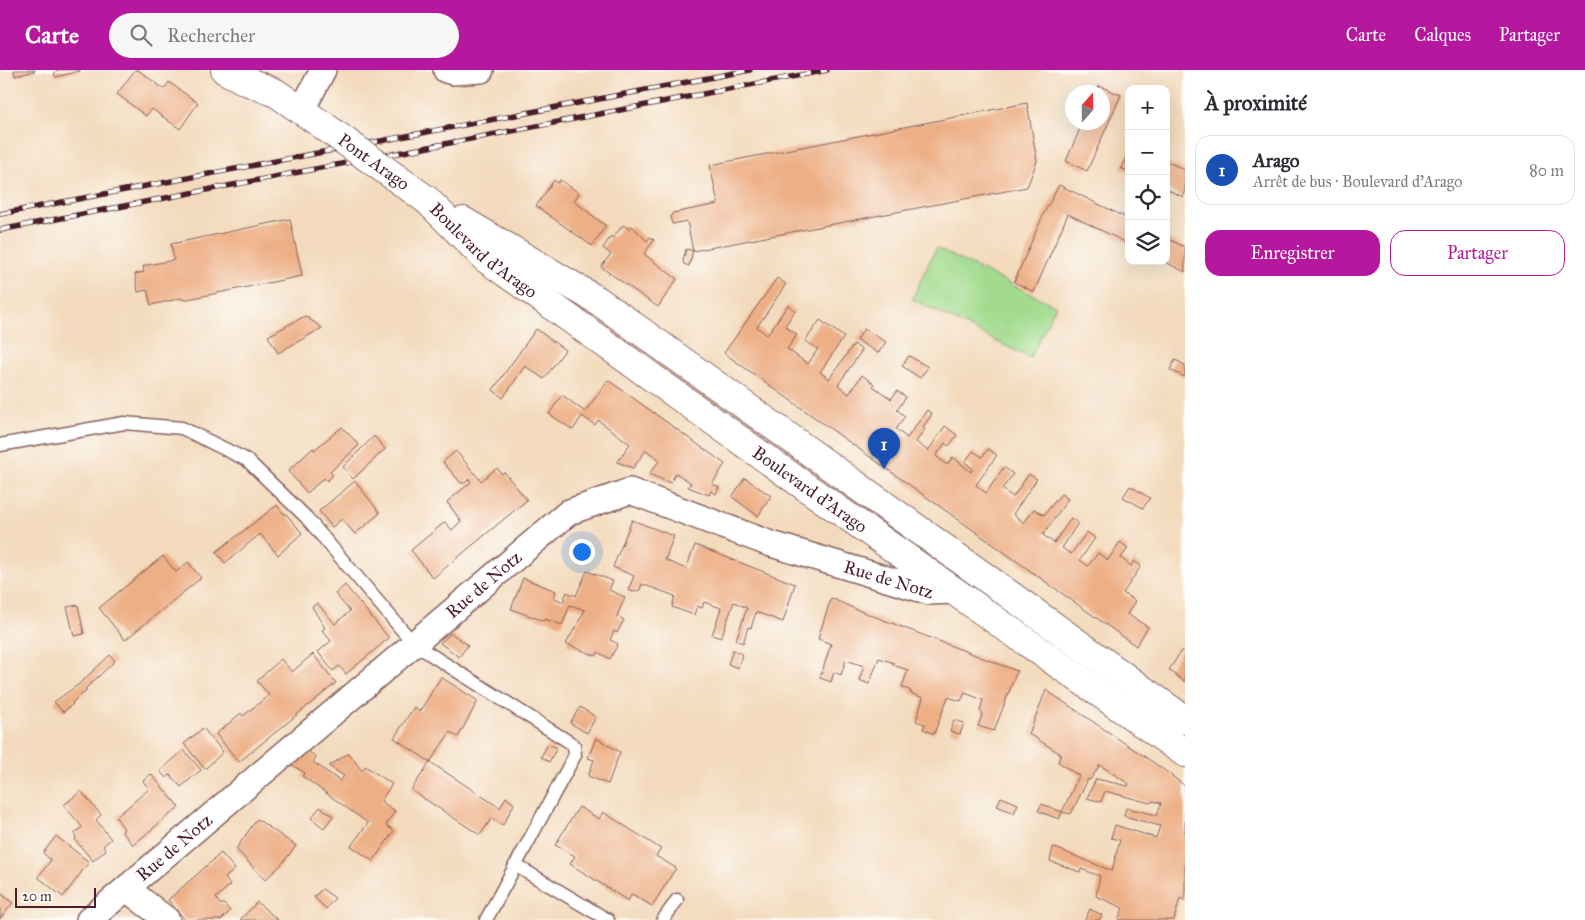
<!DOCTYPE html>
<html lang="fr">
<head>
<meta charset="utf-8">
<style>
	:root { --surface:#fff; --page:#f7f7f7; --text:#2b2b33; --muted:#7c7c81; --line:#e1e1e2; --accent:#b5179e }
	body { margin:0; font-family:"IM FELL Great Primer",serif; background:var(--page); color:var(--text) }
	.controls { position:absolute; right:15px; top:15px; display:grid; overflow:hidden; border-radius:10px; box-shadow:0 5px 20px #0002 }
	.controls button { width:45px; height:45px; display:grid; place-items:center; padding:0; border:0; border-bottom:1px solid var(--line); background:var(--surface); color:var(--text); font:25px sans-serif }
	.compass { position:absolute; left:1065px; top:15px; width:45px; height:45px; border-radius:50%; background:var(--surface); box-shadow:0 5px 20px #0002; rotate:20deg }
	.scale { position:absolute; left:15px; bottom:12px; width:81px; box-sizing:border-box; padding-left:5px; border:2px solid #4a1f2b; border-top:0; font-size:14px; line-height:18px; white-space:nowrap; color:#4a1f2b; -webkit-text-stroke:4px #fdfcf7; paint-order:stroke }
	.you { position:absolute; left:581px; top:481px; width:18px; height:18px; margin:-12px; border:4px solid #fff; border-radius:50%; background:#1a73e8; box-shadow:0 0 0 8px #1a73e833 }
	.badge { display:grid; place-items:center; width:32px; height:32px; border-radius:50%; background:var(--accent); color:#fff; font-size:16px; font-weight:700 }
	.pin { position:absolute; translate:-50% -41px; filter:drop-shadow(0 1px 2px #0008) }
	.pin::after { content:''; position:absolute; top:26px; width:18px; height:15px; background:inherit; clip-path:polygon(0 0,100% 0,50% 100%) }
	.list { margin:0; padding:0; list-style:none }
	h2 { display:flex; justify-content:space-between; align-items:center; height:65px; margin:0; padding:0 20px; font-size:21px }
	h2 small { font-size:16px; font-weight:400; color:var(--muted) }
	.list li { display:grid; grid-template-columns:32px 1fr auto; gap:15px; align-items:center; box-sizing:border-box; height:70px; margin:0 10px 10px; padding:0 10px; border:1px solid var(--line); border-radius:15px }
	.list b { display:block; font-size:19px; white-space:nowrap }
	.list p { margin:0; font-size:16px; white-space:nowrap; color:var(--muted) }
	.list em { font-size:16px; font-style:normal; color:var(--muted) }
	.actions { display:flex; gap:10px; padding:15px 20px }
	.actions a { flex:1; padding:11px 0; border:1px solid var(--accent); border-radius:15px; text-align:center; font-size:18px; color:var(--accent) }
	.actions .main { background:var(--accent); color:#fff }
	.icon { flex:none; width:28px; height:28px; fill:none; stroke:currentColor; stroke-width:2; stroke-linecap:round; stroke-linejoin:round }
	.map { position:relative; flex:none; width:1185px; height:850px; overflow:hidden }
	header { display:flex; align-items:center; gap:30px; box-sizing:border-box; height:70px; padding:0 25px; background:var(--accent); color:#fff }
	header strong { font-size:24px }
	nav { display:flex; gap:28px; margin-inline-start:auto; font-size:18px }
	.search { width:350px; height:45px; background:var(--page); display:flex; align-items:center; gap:12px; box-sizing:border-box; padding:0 18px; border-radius:28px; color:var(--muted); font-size:19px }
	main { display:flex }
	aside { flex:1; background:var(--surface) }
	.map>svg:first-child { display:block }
	.green { fill:#a2db8e; stroke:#767d5c }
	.building { fill:#edaf85 }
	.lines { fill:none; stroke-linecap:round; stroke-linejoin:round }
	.service-casing { stroke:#85605e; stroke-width:15 }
	.minor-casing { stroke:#85605e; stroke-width:28 }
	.secondary-casing { stroke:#85605e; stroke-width:30 }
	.service { stroke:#fff; stroke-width:12 }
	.minor { stroke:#fff; stroke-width:25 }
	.secondary { stroke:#fff; stroke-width:28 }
	.rail-casing { stroke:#4a1f2b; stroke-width:5.5 }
	.rail { stroke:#fdfcf7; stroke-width:4; stroke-dasharray:11; stroke-linecap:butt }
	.secondary-bridge-casing { stroke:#85605e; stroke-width:30; stroke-linecap:butt }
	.secondary-bridge { stroke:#fff; stroke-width:28 }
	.labels { text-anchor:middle; stroke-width:5; stroke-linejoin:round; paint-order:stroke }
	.street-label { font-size:18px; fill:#4a1f2b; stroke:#fdfcf7 }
</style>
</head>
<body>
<header>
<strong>Carte</strong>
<div class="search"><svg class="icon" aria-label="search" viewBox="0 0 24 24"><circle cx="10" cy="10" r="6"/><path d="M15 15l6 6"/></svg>Rechercher</div>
<nav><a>Carte</a><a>Calques</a><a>Partager</a></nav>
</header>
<main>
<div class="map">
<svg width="1185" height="850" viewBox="0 0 1185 850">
	<rect width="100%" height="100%" fill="#fdfcf7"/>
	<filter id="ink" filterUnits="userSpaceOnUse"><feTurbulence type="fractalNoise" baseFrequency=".02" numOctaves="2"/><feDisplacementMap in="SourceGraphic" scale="10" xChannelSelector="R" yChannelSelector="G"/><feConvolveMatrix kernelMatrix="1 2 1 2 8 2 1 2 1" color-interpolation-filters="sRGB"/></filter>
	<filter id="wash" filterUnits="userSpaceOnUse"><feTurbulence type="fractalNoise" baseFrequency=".0096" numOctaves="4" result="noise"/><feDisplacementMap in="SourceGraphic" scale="20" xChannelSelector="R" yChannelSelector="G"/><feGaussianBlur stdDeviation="1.12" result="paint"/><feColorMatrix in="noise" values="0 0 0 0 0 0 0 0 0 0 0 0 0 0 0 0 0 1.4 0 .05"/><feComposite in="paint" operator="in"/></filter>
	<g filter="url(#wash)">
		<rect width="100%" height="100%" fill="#f3dabc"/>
		<path class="green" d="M936 178 1056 236 1030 288 912 229Z"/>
		<g id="blocks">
			<g class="building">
				<path d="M14 0H35V1L15 6Z"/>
				<path d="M57 0H80V1L56 7 54 4Z"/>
				<path d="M135 0H138L164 19 169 12 198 33 180 59 152 39 146 46 117 24Z"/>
				<path d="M1099 16 1121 25 1087 101 1066 91 1083 52H1102V22H1097Z"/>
				<path d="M1027 33 1037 91 1027 117 693 181 687 151 672 154 670 147 673 143 718 134 710 95Z"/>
				<path d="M1129 82V102L1121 98Z"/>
				<path d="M1166 91 1185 100V123L1183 127 1166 119Z"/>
				<path d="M554 110 558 113 560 110 579 123 574 131 606 156 592 176 536 136Z"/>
				<path d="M1059 115 1129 149V174L1068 144 1034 222 1014 212 1044 143Z"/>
				<path d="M290 149 302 206 183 230 182 228 151 235 147 220 138 222 135 204 144 202 143 196 174 190 171 174Z"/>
				<path d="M623 155 629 159 632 156 647 171 650 167 654 170 644 184 677 209 658 237 601 197 611 184 603 178 611 166 613 168Z"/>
				<path d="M1166 168 1185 177V202L1163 191H1166Z"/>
				<path d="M686 179 693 181 689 196 684 194 683 191Z"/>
				<path d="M777 208 786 214 757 257 767 265 788 235 795 241 785 256 797 265 787 279 808 294 818 279 805 271 820 250 844 267 820 302 829 309 854 274 862 280 838 315 849 324 862 305 874 314 873 316 891 329 897 321 906 327 897 340 905 346 896 359 907 368 927 340 932 344 923 357 925 359 916 372 928 381 945 356 957 365 949 376 945 373 936 386 947 395 953 387 971 402 973 399 965 392 973 381 982 387 988 379 997 385 976 415 986 423 1004 397 1013 404 1002 419 1013 427 1029 404 1037 409 1013 444 1024 453 1034 439 1044 445 1061 424 1068 429 1043 465 1054 473 1071 448 1078 453 1062 478 1071 484 1087 462 1095 468 1080 490 1088 496 1098 483 1108 490 1120 472 1128 478 1121 488 1131 496 1134 491 1141 496 1123 523 1135 531 1127 544 1148 557 1136 576 724 283Z"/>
				<path d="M305 246 322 258 278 283 268 266Z"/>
				<path d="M536 259 565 280 544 309 525 296 503 328 493 320Z"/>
				<path d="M864 259 886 272 878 283 857 270Z"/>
				<path d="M909 286 928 297 920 308 902 296Z"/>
				<path d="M1175 290 1185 295V307L1170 300Z"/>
				<path d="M608 310 725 394 712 414 719 417 716 424 711 421 709 425 688 417 691 413 676 403 670 413 649 404 660 390 646 380 633 398 617 392 630 374 598 350 595 355 582 346 573 360 549 344 562 325 585 342Z"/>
				<path d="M342 357 359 375 330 402 333 405 327 411 324 408 307 423 288 401 313 378 314 380Z"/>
				<path d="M374 366 385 379 353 409 343 397Z"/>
				<path d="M456 381 481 411 497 398 502 404 504 402 527 430 433 508 411 480 445 452 452 460 461 451 447 432 471 412 469 409 465 413H461L443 392Z"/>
				<path d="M745 408 771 426 758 446 732 427Z"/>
				<path d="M355 411 380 443 355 464 342 449 332 457 319 441Z"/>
				<path d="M1130 416 1150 428 1143 438 1123 427Z"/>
				<path d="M277 435 284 444H286L302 463 278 485 260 464 225 493 216 482Z"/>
				<path d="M632 450 674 466 665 490 686 499 695 475 795 514 783 552 756 542 751 558 748 557 743 573 736 570 747 538 734 532 721 568 712 565 721 538 704 532 702 538 697 536 694 545 672 537 675 526 642 514 640 520 633 522 628 520 634 506 613 497Z"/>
				<path d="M163 486 176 502 188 492 201 508 125 570 99 538Z"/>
				<path d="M587 501 613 511 609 520 625 527 617 546 624 550 617 563 614 561 610 570 618 574 610 589 598 582 596 586 566 574 585 540 570 535 562 555 545 549 544 551 511 539 523 508 556 521 554 528 563 532 567 522 576 526Z"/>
				<path d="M345 515 389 568 346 604 339 596 333 601 318 582 331 571 322 560 325 558 312 537 317 533 335 554 350 541 335 524Z"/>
				<path d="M831 528 855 539 1017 601 994 661 978 656 983 643 980 641 983 630 965 623 961 631 948 627 934 664 923 659 925 654 916 651 923 628 910 623 911 621 902 617 908 600 893 595 894 593 879 588 869 614 859 610 864 596 846 590 841 605 834 602 831 612 820 608 831 574 818 569Z"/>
				<path d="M78 535 84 564 74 566 67 537Z"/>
				<path d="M451 563 468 575 459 587 440 573Z"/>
				<path d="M733 580 742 584 738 598 728 594Z"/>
				<path d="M1182 580 1185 582V612L1169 600Z"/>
				<path d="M313 584 336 613 239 692 216 664 241 643 243 646 269 625 257 611 281 589 292 602Z"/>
				<path d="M110 585 115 591 85 619 87 621 79 626 72 633 73 634 63 642 54 632 79 614Z"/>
				<path d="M441 607 478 631 458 667 450 662 430 692 394 668 414 637 420 641Z"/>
				<path d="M1046 620 1160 697 1185 716V826L1184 830 1180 828 1174 850H1118L1123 838 1096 826 1100 806 1081 799 1080 802 1050 791 1053 777 1112 801 1120 770 1111 768 1115 755 1156 768 1160 756 1124 746 1126 738 1157 745 1161 733 1153 731 1150 733 1105 721 1101 732 1087 728 1096 709 1128 716 1129 714 1100 695 1090 710 1088 709 1071 744 1062 742 1059 749 1038 741 1042 734 1062 742 1079 706 1058 692 1061 684 1029 664Z"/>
				<path d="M580 637 596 647 587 663 570 653Z"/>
				<path d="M954 650 964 653 960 664 950 661Z"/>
				<path d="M203 658 223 682 205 699 184 674Z"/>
				<path d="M596 668 620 682 608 714 588 706 594 690 588 688Z"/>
				<path d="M548 674 557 678 549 692 541 687Z"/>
				<path d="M184 680 201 700 181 717 170 705 166 708 160 701Z"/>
				<path d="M308 681 316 687 313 692 340 711 344 706 329 696 349 683 362 701 365 696 392 714 381 731 395 741 386 755 394 761 373 791 351 776 368 753 302 706 305 703 292 695Z"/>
				<path d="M430 692 500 738 506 727 514 734 503 755 492 748 480 765 411 720Z"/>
				<path d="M151 704 179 737 133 775 122 762 124 759 116 747 149 719 143 711Z"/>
				<path d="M81 721 101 745 96 750 111 769 103 776 106 780 93 791 75 770 76 768 74 764 82 757 64 735Z"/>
				<path d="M1001 727 1018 734 1014 743 997 736Z"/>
				<path d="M320 737 333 746 324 758 311 748Z"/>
				<path d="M579 737 599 749 603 742 661 779 656 786 676 798 652 836 632 824 628 831 570 794 575 786 555 775Z"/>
				<path d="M257 749 296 776 281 795 265 810 236 779Z"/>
				<path d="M56 766 89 792 63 827 38 807 51 790 43 783Z"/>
				<path d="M221 783 235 799 225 808 230 815 216 828 220 834H224L230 841 221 850H185L168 830Z"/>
				<path d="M322 819 335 828 326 839 314 827Z"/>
				<path d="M0 823 13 833 0 849Z"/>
				<path d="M257 832 278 850H240Z"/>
				<path d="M1090 839 1102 845 1099 850H1085Z"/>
			</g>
		</g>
	</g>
	<g filter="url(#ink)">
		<use href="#blocks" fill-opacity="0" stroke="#85605e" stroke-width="1"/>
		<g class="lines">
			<defs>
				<g id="service">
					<path d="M0 375 124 353 182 358 247 390 306 447 414 574 574 675 575 685 486 850"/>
					<path d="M515 795 608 850"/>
					<path d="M663 850 677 830"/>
				</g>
				<g id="minor">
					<path d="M446 0 453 2 481 0"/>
					<path d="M302 40 323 0"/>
					<path d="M128 817 136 826 167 850"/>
					<path id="s1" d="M89 850 569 442 630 421 768 473 930 522 954 521"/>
				</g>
				<g id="secondary">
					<path d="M225 0 244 10 276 23 321 54"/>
					<path id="s2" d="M427 130 485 188 803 415 1185 683"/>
					<path d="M463 151 597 230 1185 650"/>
				</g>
			</defs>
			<use href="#service" class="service-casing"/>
			<use href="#minor" class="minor-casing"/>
			<use href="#secondary" class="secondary-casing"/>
			<use href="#service" class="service"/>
			<use href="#minor" class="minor"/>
			<use href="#secondary" class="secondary"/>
			<defs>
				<g id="rail">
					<path d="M0 144 750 0"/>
					<path d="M0 160 827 0"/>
				</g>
			</defs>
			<use href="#rail" class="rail-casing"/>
			<use href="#rail" class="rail"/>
			<defs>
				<g id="secondary-bridge">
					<path id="s3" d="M321 54 427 130"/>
				</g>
			</defs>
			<use href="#secondary-bridge" class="secondary-bridge-casing"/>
			<use href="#secondary-bridge" class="secondary-bridge"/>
		</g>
	</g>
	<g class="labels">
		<g class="street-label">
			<text dy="6" stroke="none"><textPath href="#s3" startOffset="65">Pont Arago</textPath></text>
			<text dy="6" stroke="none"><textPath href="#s2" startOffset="76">Boulevard d'Arago</textPath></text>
			<text dy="6" stroke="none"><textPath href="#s2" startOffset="481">Boulevard d'Arago</textPath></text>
			<text dy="6" stroke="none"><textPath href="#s1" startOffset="968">Rue de Notz</textPath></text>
			<text dy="6" stroke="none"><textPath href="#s1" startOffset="518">Rue de Notz</textPath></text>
			<text dy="6" stroke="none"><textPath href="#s1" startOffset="112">Rue de Notz</textPath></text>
		</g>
	</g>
</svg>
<div class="controls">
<button>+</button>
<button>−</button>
<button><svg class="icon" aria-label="locate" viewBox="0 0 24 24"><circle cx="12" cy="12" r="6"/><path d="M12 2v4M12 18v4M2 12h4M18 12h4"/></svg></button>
<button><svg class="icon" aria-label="layers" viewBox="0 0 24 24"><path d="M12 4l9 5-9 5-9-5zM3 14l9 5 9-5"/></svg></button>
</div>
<svg class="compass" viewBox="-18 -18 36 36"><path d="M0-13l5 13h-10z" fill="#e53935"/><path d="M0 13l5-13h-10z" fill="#7c7c81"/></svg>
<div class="scale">20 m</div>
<div class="you"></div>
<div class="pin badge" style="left:884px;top:399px;background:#1a4fb4">1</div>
</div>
<aside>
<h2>À proximité<small></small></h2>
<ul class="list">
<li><span class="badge" style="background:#1a4fb4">1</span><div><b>Arago</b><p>Arrêt de bus · Boulevard d'Arago</p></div><em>80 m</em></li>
</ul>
<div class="actions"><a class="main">Enregistrer</a><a>Partager</a></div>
</aside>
</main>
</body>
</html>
